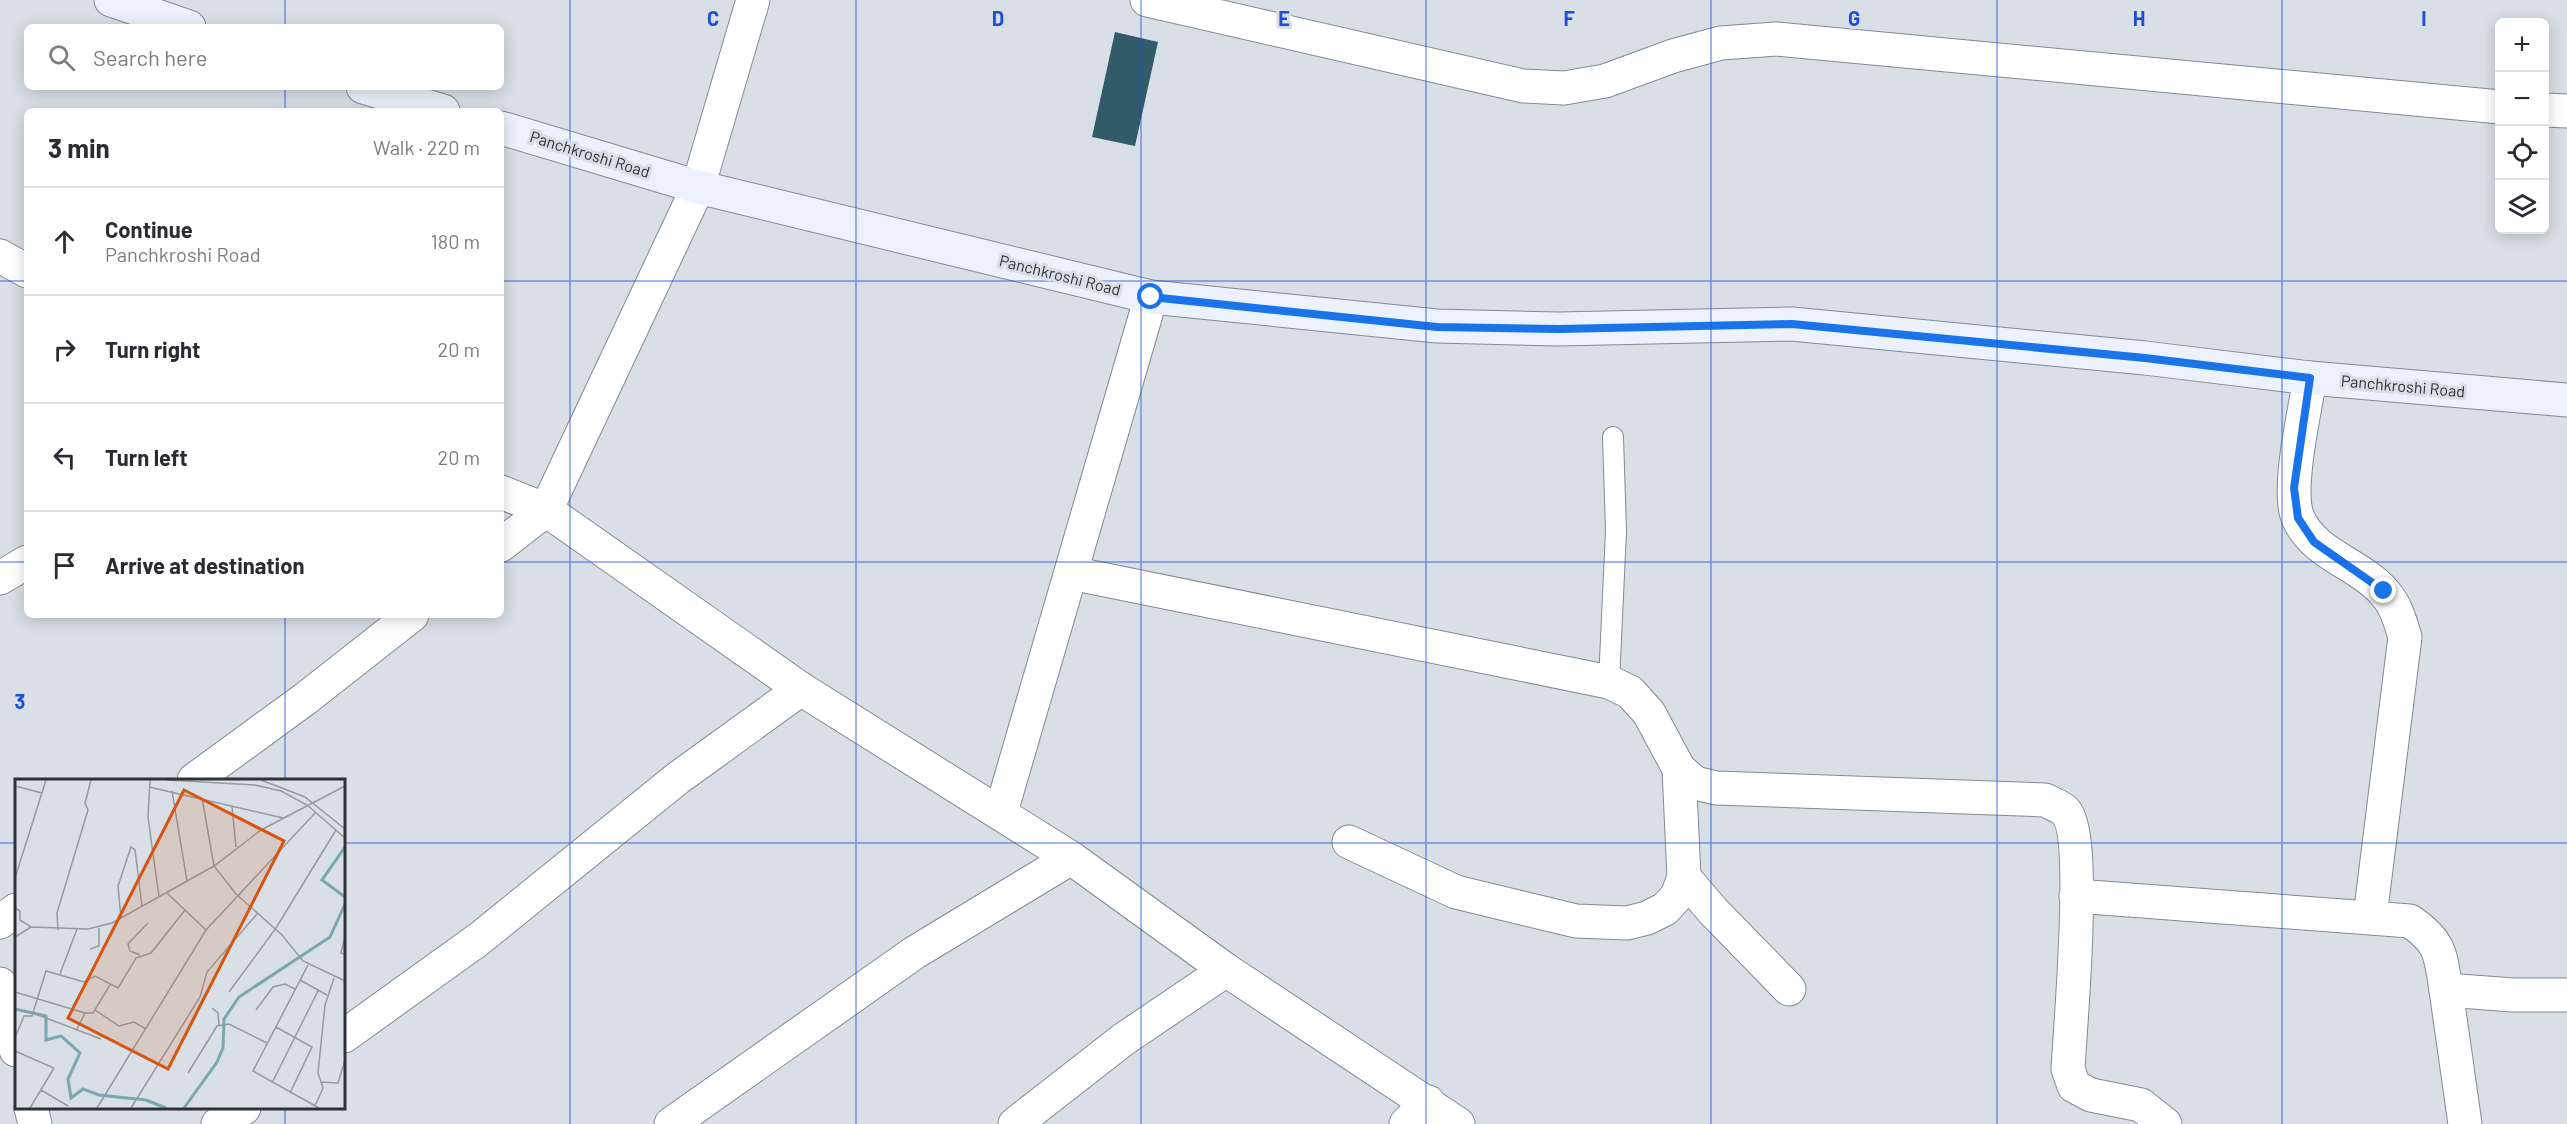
<!DOCTYPE html>
<html lang="en">
<head>
<meta charset="utf-8">
<style>
	:root { --surface:#fff; --page:#f2f2f3; --text:#2b2b33; --muted:#7c7c81; --line:#e1e1e2 }
	body { margin:0; font-family:Barlow,sans-serif; background:var(--page); color:var(--text) }
	.controls { position:absolute; right:18px; top:18px; display:grid; overflow:hidden; border-radius:9px; box-shadow:0 3px 15px #0003 }
	.controls button { width:54px; height:54px; display:grid; place-items:center; padding:0; border:0; border-bottom:2px solid var(--line); background:var(--surface); color:var(--text); font:30px sans-serif }
	.stop { position:absolute; width:18px; height:18px; margin:-14px; border:4px solid #1a73e8; border-radius:50%; background:#fff }
	.stop.end { background:#1a73e8; border-color:#fff; box-shadow:0 2px 6px #0008 }
	.list { margin:0; padding:0; list-style:none }
	h2 { display:flex; justify-content:space-between; align-items:center; height:78px; margin:0; padding:0 24px; font-size:26px }
	h2 small { font-size:20px; font-weight:400; color:var(--muted) }
	.list li { display:grid; grid-template-columns:39px 1fr auto; gap:18px; align-items:center; box-sizing:border-box; height:108px; padding:0 24px; border-top:2px solid var(--line) }
	.list b { display:block; font-size:22px; white-space:nowrap }
	.list p { margin:0; font-size:20px; white-space:nowrap; color:var(--muted) }
	.list em { font-size:20px; font-style:normal; color:var(--muted) }
	.icon { flex:none; width:33px; height:33px; fill:none; stroke:currentColor; stroke-width:2; stroke-linecap:round; stroke-linejoin:round }
	.map { position:relative; flex:none; width:2567px; height:1124px; overflow:hidden }
	.search { position:absolute; background:var(--surface); box-shadow:0 3px 15px #0003; left:24px; top:24px; width:480px; height:66px; display:flex; align-items:center; gap:15px; box-sizing:border-box; padding:0 21px; border-radius:9px; color:var(--muted); font-size:22px }
	.panel { position:absolute; background:var(--surface); box-shadow:0 3px 15px #0003; left:24px; top:108px; width:480px; height:510px; border-radius:9px }
	.map>svg:first-child { display:block }
	.building { fill:#325b6a }
	.lines { fill:none; stroke-linecap:round; stroke-linejoin:round }
	.lane-casing { stroke:#838a90; stroke-width:22 }
	.street-casing { stroke:#838a90; stroke-width:35 }
	.secondary-casing { stroke:#838a90; stroke-width:35 }
	.lane { stroke:#fff; stroke-width:20 }
	.street { stroke:#fff; stroke-width:33 }
	.secondary { stroke:#ebf2fd; stroke-width:33 }
	.route { stroke:#1a73e8; stroke-width:8 }
	.grid { fill:none; stroke:#1d4ed8; stroke-width:1.5; stroke-opacity:0.55 }
	.labels { text-anchor:middle; stroke-width:6; stroke-linejoin:round; paint-order:stroke }
	.street-label { font-size:16px; fill:#2f3235; stroke:#d8dfe6 }
	.inset-river { fill:none; stroke:#79a8af; stroke-width:3 }
	.inset-road { fill:none; stroke:#949a9f; stroke-width:1.5 }
	.view { fill:#d65510; fill-opacity:0.15; stroke:#d65510; stroke-width:3 }
	.inset-edge { fill:none; stroke:#2f3235; stroke-width:3 }
	.grid-label { font-size:20px; text-anchor:middle; font-weight:bold; fill:#1d4ed8; stroke:#d8dfe6; stroke-width:6; stroke-linejoin:round; paint-order:stroke }
</style>
</head>
<body>
<div class="map">
<svg width="2567" height="1124" viewBox="0 0 2567 1124">
	<rect width="100%" height="100%" fill="#d8dfe6"/>
	<path class="building" d="M1115 32 1158 42 1135 146 1092 137Z"/>
	<g class="lines">
		<defs>
			<path id="lane" d="M1609 682 1616 531 1613 437"/>
			<g id="street">
				<path d="M1147 0 1523 86 1564 88 1605 81 1673 56 1721 43 1776 39 2500 107"/>
				<path d="M2544 110 2567 111"/>
				<path d="M0 256 27 271"/>
				<path d="M2310 378C2305 411 2286 490 2298 518 2314 555 2360 564 2384 592 2396 605 2400 621 2405 637L2370 917"/>
				<path d="M501 492 546 510 801 689 1071 858 1226 970 1458 1124"/>
				<path d="M501 545 546 510 698 187 753 0"/>
				<path d="M1071 573 1609 682 1630 692 1649 713 1679 769 1695 783 1716 788 2045 800C2051 803 2061 807 2065 811 2088 835 2070 1028 2068 1069L2074 1086 2091 1095 2141 1105 2165 1124"/>
				<path d="M0 578 27 562"/>
				<path d="M194 780 305 699 412 615"/>
				<path d="M1001 812 1151 297"/>
				<path d="M1349 842 1456 892 1576 921 1627 923 1647 918 1665 909 1677 896 1684 877 1679 769"/>
				<path d="M1684 877 1713 911 1789 989"/>
				<path d="M2076 896 2410 921C2442 943 2440 954 2446 990L2513 995H2567"/>
				<path d="M0 922 16 910"/>
				<path d="M0 984 16 1050"/>
				<path d="M2446 990 2465 1124"/>
				<path d="M344 1036 479 939 678 778 801 689"/>
				<path d="M31 1108 35 1124"/>
				<path d="M218 1124 244 1108"/>
				<path d="M671 1124 914 953 1071 858"/>
				<path d="M1015 1124 1124 1039 1226 970"/>
				<path d="M1406 1124 1428 1102"/>
			</g>
			<g id="secondary">
				<path d="M111 0 189 27"/>
				<path d="M363 87 443 111"/>
				<path d="M501 128 698 187 1151 297 1437 326 1559 329 1792 324 2145 358 2310 378 2567 400"/>
			</g>
		</defs>
		<use href="#lane" class="lane-casing"/>
		<use href="#street" class="street-casing"/>
		<use href="#secondary" class="secondary-casing"/>
		<use href="#lane" class="lane"/>
		<use href="#street" class="street"/>
		<use href="#secondary" class="secondary"/>
	</g>
	<g class="lines">
		<path class="route" d="M1151 297 1437 327 1559 329 1792 324 2145 358 2310 378 2294 488 2298 518 2314 542 2384 591"/>
	</g>
	<path class="grid" d="M285 0V27M570 0V1124M856 0V1124M1141 0V1124M1426 0V1124M1711 0V1124M1997 0V1124M2282 0V1124M285 87V111M0 281H27M501 281H2567M0 562H27M501 562H2567M285 615V780M0 843H16M344 843H2567M285 1108V1124"/>
	<g class="labels">
		<g class="street-label">
			<text transform="translate(590 154) rotate(17)" y="6">Panchkroshi Road</text>
			<text transform="translate(1060 275) rotate(14)" y="6">Panchkroshi Road</text>
			<text transform="translate(2403 386) rotate(5)" y="6">Panchkroshi Road</text>
		</g>
	</g>
	<g transform="translate(15 779)">
		<rect width="330" height="330" fill="#d8dfe6"/>
		<path class="inset-river" d="M330 68 307 101 330 118M0 230 31 237V261L46 257 65 274 53 300 56 319 68 310 84 316 131 321 151 329M169 329 202 283 208 269 209 240 224 218 315 158 330 125"/>
		<path class="inset-road" d="M135 1 133 38 144 118M152 1 240 6 266 12 292 26 330 59M246 1 290 18 330 50M0 7 27 14M134 8 268 39M157 12 172 102M187 19 199 87 221 115 267 156 288 182 330 202M217 28 221 68M0 99 31 1M152 114 191 151M0 129 5 132V141L16 148 73 150 97 144 199 87 246 51 330 7M106 139 103 107 116 68 120 71 127 127M43 151 42 134 73 31 70 24 76 1M0 158 16 148M330 158 326 174 330 175M75 170 84 167V149M125 176 115 172 113 165 133 144M293 186 238 292 304 329M45 195 62 150M285 201 312 216M0 213 70 234M214 213 261 149 321 51M197 229 203 234 204 246M80 231 104 247 119 243 131 250M241 231 258 208 270 205 280 210M18 234 86 260M261 248 297 268 275 314M62 250 70 234H78L95 206M0 259 9 237H17L31 192 69 203 80 197 103 209 121 179 136 174 170 131M0 272 39 289 15 329M173 294 202 247 214 245 252 264M306 303 323 304 330 281M257 304 303 212M26 311 53 327M300 327 308 309 303 294 310 226 319 199M82 329 191 151 301 33M116 329 185 218 192 193 242 135"/>
		<path class="view" d="M169 11 269 62 153 290 53 239Z"/>
		<rect width="330" height="330" class="inset-edge"/>
	</g>
	<g class="grid-label">
		<text x="713" y="26">C</text>
		<text x="998" y="26">D</text>
		<text x="1284" y="26">E</text>
		<text x="1569" y="26">F</text>
		<text x="1854" y="26">G</text>
		<text x="2139" y="26">H</text>
		<text x="2424" y="26">I</text>
		<text x="20" y="709">3</text>
	</g>
</svg>
<div class="controls">
<button>+</button>
<button>−</button>
<button><svg class="icon" aria-label="locate" viewBox="0 0 24 24"><circle cx="12" cy="12" r="6"/><path d="M12 2v4M12 18v4M2 12h4M18 12h4"/></svg></button>
<button><svg class="icon" aria-label="layers" viewBox="0 0 24 24"><path d="M12 4l9 5-9 5-9-5zM3 14l9 5 9-5"/></svg></button>
</div>
<div class="stop" style="left:1151px;top:297px"></div>
<div class="stop end" style="left:2384px;top:591px"></div>
<div class="search"><svg class="icon" aria-label="search" viewBox="0 0 24 24"><circle cx="10" cy="10" r="6"/><path d="M15 15l6 6"/></svg>Search here</div>
<section class="panel">
<h2>3 min<small>Walk · 220 m</small></h2>
<ul class="list">
<li><svg class="icon" aria-label="ahead" viewBox="0 0 24 24"><path d="M12 20V5M6 11l6-6 6 6"/></svg><div><b>Continue</b><p>Panchkroshi Road</p></div><em>180 m</em></li>
<li><svg class="icon" aria-label="right" viewBox="0 0 24 24"><path d="M7 20v-9h11M14 6l5 5-5 5"/></svg><div><b>Turn right</b></div><em>20 m</em></li>
<li><svg class="icon" aria-label="left" viewBox="0 0 24 24"><path d="M17 20v-9H6M10 6l-5 5 5 5"/></svg><div><b>Turn left</b></div><em>20 m</em></li>
<li><svg class="icon" aria-label="arrive" viewBox="0 0 24 24"><path d="M6 21V4h12l-3 4 3 4H6"/></svg><div><b>Arrive at destination</b></div></li>
</ul>
</section>
</div>
</body>
</html>
